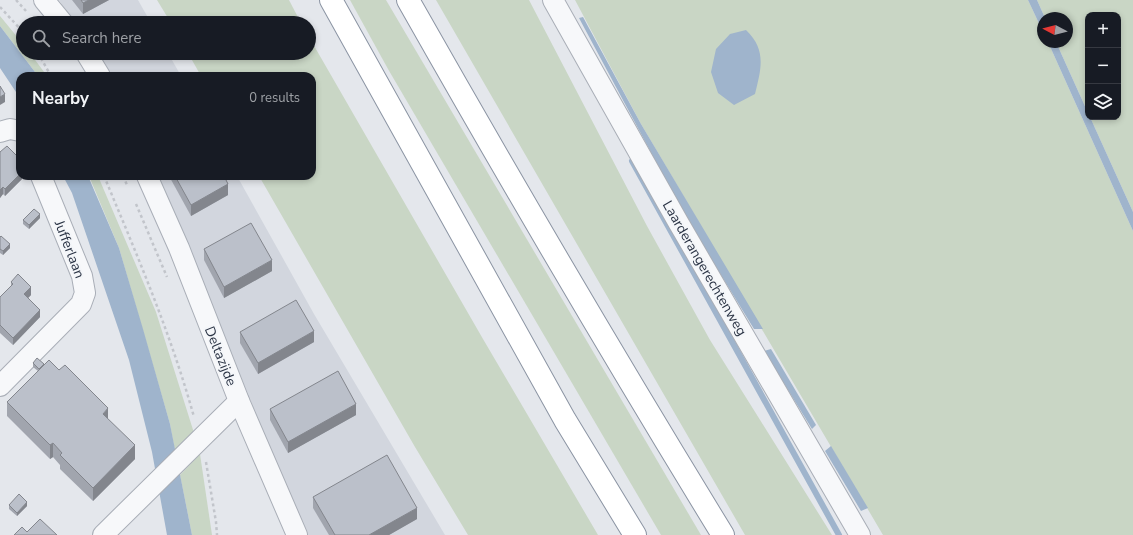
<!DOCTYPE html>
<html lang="en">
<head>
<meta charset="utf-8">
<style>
	:root { --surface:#171b24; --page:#20242c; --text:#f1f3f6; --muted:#9ea1a6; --line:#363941 }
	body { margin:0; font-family:"Nunito Sans",sans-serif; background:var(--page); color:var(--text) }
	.controls { position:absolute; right:12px; top:12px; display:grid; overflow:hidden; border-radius:8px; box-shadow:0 2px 6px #0003 }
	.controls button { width:36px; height:36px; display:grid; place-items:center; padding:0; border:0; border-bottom:1px solid var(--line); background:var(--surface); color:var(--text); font:20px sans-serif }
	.compass { position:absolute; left:1037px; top:12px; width:36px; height:36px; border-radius:50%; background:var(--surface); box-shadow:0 2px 6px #0003; rotate:277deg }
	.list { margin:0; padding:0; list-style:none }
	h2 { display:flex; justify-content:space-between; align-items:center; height:52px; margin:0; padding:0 16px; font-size:17px }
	h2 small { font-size:13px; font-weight:400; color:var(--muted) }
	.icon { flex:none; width:22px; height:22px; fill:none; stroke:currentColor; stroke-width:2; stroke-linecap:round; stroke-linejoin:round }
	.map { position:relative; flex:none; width:1133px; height:535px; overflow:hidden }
	.search { position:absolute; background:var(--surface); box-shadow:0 2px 6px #0003; left:16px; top:16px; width:300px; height:44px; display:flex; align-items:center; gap:10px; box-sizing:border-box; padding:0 14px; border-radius:22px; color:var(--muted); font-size:15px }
	.panel { position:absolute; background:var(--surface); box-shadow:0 2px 6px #0003; left:16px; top:72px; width:300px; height:108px; border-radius:12px }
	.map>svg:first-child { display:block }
	.built { fill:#d2d6de }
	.green { fill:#c9d6c5 }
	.water { fill:#9fb4cc }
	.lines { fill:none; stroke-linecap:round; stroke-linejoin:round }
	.stream { stroke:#9fb4cc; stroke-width:6 }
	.minor-casing { stroke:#a9aeb7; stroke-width:22 }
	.motorway-casing { stroke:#8b94a3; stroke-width:24 }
	.path { stroke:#c2c5cb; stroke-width:2.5; stroke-dasharray:3 3; stroke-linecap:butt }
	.minor { stroke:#f7f8fa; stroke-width:20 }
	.motorway { stroke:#fff; stroke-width:22 }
	.wall { fill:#a1a5ae }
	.shaded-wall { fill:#83868d }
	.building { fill:#bbc0ca; stroke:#83868d }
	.labels { text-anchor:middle; stroke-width:4; stroke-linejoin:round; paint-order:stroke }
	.street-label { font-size:14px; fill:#2b3445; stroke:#f4f6f9 }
</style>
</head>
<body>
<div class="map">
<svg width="1133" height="535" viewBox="0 0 1133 535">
	<rect width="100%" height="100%" fill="#e4e7ec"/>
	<g class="built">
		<path d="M59 0H138L151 23H74Z"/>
		<path d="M93 53H168L181 76H107Z"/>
		<path d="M158 176H237L314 314 445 535H306Z"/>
	</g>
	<g class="green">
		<path d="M157 0H289L301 23H171Z"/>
		<path d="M350 0H386L701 535H661L388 69Z"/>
		<path d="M436 0H529L647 226 710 340 832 535H745Z"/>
		<path d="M575 0H1028L1043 32V42H1048L1133 231V535H883L641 124Z"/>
		<path d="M1037 0H1133V212L1090 117H1118V15H1088V113L1056 42H1067V18H1045Z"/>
		<path d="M0 16 23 44V53H30L47 76H38L0 26Z"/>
		<path d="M309 37 483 339 598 535H468L415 447 259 176H312V76H201L188 53H309Z"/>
		<path d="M89 176H98L156 312 194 433 175 451 170 424 119 248Z"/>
		<path d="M200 454 212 535H192L180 475Z"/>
	</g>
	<g class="water">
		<path d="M1028 0H1037L1045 18H1043V32Z"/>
		<path d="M583 17 641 124 763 329H754L685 216 579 18Z"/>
		<path d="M0 26 38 76H20V98L0 68Z"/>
		<path d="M746 30C767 50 761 69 755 94L734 105 718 93 711 72 716 49 730 34Z"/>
		<path d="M1048 42H1056L1088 113V117H1090L1133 212V231Z"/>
		<path d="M63 176H88L119 248 143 329 170 424 192 535H167L152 452 129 360 72 193Z"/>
		<path d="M771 349 816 425 812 429 764 351Z"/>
		<path d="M831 446 868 508 861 511 825 451Z"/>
	</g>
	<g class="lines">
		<path class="stream" d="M632 161 839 535"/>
		<defs>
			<g id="minor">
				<path d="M44 0 63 23"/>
				<path d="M553 0 678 222 860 535"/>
				<path d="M86 53 100 76"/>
				<path d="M0 132 10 129 20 131"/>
				<path d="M147 176 179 248 239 401 297 535"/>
				<path d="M0 386 81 304 85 293 82 276 41 176"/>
				<path d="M103 535 239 401"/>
			</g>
			<g id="motorway">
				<path d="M331 0 565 420 635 535"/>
				<path d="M408 0C510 180 615 359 723 535"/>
			</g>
		</defs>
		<use href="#minor" class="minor-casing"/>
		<use href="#motorway" class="motorway-casing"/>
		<g class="path">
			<path d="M16 0 26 11"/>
			<path d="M0 7 23 32"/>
			<path d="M38 53 51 76"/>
			<path d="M61 53 66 59"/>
			<path d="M104 176C137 255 171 334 194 417"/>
			<path d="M123 176 127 185"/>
			<path d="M136 204 167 277"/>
			<path d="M206 462 216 522 217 535"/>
		</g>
		<use href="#minor" class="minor"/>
		<use href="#motorway" class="motorway"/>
	</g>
	<g class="wall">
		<path d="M72 0H109L83 14Z"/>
		<path d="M0 152 20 176H22V179L5 196 3 194 0 198Z"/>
		<path d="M169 176H224L228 195 191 216Z"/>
		<path d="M40 218 29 229 23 224V220Z"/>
		<path d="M0 237 10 248 3 255 0 253Z"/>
		<path d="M204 249 272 271 224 298 204 260Z"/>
		<path d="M11 282 31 295 28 298 40 317 13 345 0 333V297L11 286Z"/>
		<path d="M240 332 314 342 258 374 240 343Z"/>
		<path d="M33 363 44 364 108 419 135 459 93 501 60 469V465L53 457 50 459 7 416V402L38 371 33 367Z"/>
		<path d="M270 409 356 415 288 453 270 420Z"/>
		<path d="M313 497 417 519 389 535H329L313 508Z"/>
		<path d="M9 505 27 506 17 516 9 509Z"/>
	</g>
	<g class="shaded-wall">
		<path d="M89 0H109L83 14V3Z"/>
		<path d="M5 94V102L0 105V97Z"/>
		<path d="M20 163V171L16 167Z"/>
		<path d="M20 174V176H22V179L5 196V189Z"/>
		<path d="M228 184V195L191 216V205Z"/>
		<path d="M3 187V194L0 198V190Z"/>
		<path d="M40 214V218L29 229V225Z"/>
		<path d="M10 244V248L3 255V251Z"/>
		<path d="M272 260V271L224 298V287Z"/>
		<path d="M31 287V295L24 302V294Z"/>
		<path d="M40 310V317L13 345V338Z"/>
		<path d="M314 331V342L258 374V363Z"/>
		<path d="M356 404V415L288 453V442Z"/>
		<path d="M108 408V422L103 414Z"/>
		<path d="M53 443V457L50 459V445Z"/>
		<path d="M135 445V459L93 501V488Z"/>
		<path d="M27 502V506L17 516V513Z"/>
		<path d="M417 508V519L389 535H369Z"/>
	</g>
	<g class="building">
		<path d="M81 0H89L83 3Z"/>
		<path d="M0 86 5 94 0 97Z"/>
		<path d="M7 146 20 159V163L16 167 20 170V174L5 189 3 187 0 190V152Z"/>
		<path d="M175 176H224L228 184 191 205Z"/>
		<path d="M34 209 40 214 29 225 23 220Z"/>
		<path d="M251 223 272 260 224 287 204 249Z"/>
		<path d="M1 236 10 244 3 251 0 249V237Z"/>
		<path d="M18 274 31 287 24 294 40 310 13 338 0 325V297L13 284 11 282Z"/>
		<path d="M296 300 314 331 258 363 240 332Z"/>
		<path d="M37 358 44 364 39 369 33 363Z"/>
		<path d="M49 360 59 370 65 365 108 408 103 414 135 445 93 488 60 455 62 453 53 443 50 445 7 402Z"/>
		<path d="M338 371 356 404 288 442 270 409Z"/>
		<path d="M387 455 417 508 369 535H335L313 497Z"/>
		<path d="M19 494 27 502 17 513 9 505Z"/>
		<path d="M40 519 57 535H14L22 527 27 532Z"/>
	</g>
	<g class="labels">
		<g class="street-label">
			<text transform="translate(70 249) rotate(69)" y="5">Jufferlaan</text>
			<text transform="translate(705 268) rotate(60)" y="5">Laarderangerechtenweg</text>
			<text transform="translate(221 356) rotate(68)" y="5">Deltazijde</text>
		</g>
	</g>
</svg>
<div class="controls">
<button>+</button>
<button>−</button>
<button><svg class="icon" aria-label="layers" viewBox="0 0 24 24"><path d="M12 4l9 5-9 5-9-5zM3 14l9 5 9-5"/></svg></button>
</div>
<svg class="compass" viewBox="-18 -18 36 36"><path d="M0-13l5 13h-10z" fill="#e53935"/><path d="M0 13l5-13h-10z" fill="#9ea1a6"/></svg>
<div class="search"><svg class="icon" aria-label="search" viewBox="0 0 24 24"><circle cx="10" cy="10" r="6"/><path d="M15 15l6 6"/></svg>Search here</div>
<section class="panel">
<h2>Nearby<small>0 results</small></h2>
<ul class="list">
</ul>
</section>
</div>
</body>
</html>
